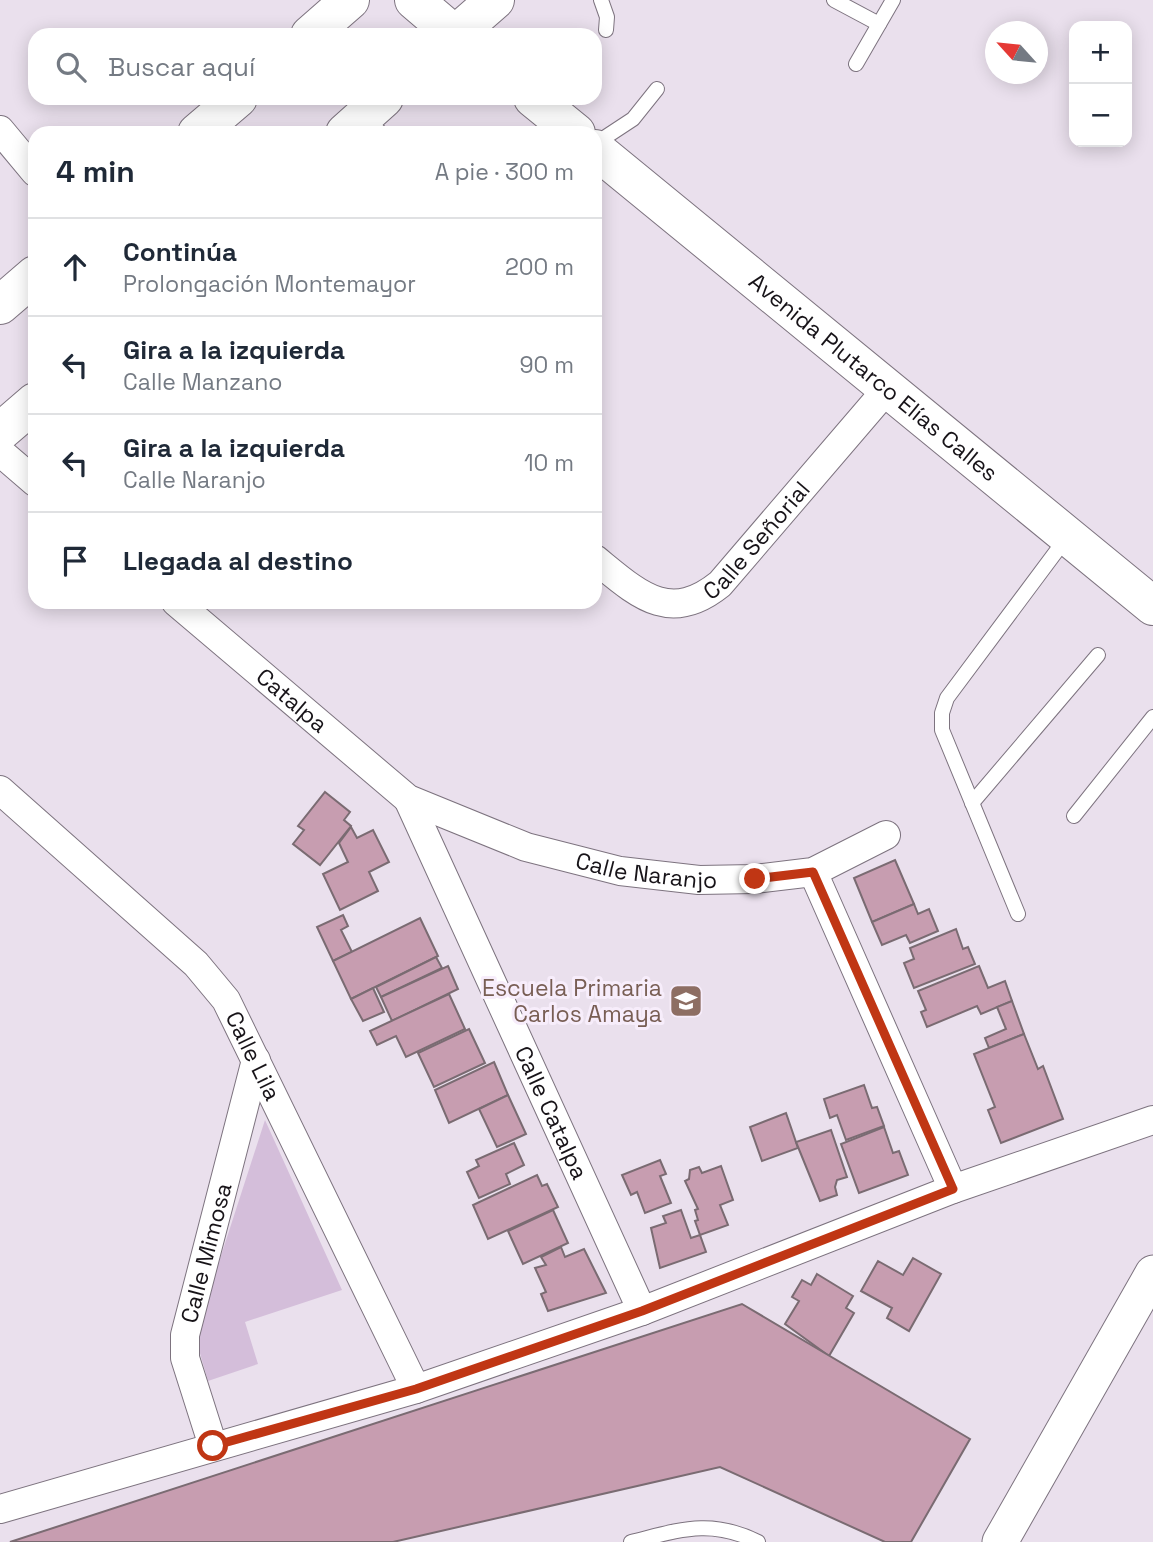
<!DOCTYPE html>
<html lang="es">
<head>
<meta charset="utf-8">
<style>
	:root { --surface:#fff; --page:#f6f6f7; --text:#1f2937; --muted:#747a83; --line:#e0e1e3 }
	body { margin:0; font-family:"Space Grotesk",sans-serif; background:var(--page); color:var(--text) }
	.controls { position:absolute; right:21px; top:21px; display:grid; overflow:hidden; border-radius:14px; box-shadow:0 4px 18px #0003 }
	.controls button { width:63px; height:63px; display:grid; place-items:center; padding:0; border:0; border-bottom:2px solid var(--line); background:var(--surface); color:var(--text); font:35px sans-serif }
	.compass { position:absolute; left:985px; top:21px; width:63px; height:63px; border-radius:50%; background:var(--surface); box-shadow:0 4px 18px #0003; rotate:297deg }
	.stop { position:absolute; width:21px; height:21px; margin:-16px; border:5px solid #c03614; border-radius:50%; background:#fff }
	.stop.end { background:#c03614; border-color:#fff; box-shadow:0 2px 7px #0008 }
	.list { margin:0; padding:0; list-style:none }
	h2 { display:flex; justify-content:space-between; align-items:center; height:91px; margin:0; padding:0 28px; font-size:30px }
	h2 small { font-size:23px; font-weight:400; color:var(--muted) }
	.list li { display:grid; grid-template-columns:46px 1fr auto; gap:21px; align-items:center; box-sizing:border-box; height:98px; padding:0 28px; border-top:2px solid var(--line) }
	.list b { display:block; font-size:26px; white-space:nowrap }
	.list p { margin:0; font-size:23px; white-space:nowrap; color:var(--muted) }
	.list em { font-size:23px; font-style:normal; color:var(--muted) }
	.icon { flex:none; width:38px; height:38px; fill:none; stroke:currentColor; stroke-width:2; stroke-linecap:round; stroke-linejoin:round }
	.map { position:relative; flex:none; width:1153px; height:1542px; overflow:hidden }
	.search { position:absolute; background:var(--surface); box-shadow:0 4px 18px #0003; left:28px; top:28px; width:574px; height:77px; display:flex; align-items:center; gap:18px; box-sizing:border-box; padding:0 24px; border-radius:21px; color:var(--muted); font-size:26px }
	.panel { position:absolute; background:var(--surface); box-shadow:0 4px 18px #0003; left:28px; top:126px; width:574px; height:483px; border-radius:21px }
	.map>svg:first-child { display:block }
	.green { fill:#d4beda }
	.building { fill:#c79db0; stroke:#7a6b72; stroke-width:2 }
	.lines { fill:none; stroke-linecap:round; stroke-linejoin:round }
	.service-casing { stroke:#7d737f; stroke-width:16 }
	.minor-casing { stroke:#7d737f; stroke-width:30 }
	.tertiary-casing { stroke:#7d737f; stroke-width:37 }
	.primary-casing { stroke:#7d737f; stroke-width:40 }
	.service { stroke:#fff; stroke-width:14 }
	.minor { stroke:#fff; stroke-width:28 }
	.tertiary { stroke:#fff; stroke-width:35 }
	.primary { stroke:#fff; stroke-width:38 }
	.route { stroke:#c03614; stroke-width:9 }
	.labels { text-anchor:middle; stroke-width:6; stroke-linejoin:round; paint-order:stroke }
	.street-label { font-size:23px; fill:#171318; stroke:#f7edfb }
	.education-label { font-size:23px; fill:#785e54; stroke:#f7edfb; text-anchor:end }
</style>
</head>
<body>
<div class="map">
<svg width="1153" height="1542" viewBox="0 0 1153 1542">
	<rect width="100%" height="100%" fill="#eae0ed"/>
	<path class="green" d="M265 1120 342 1290 245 1322 258 1364 208 1381 195 1336Z"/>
	<g class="building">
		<path d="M325 792 350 812 344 820 351 826 320 865 293 844 304 830 298 826Z"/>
		<path d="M351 827 357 838 373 830 389 862 369 872 378 891 340 910 323 874 348 862 339 843Z"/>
		<path d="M895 860 914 904 872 922 854 878Z"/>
		<path d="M914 904 918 914 929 909 938 931 910 943 906 935 882 945 872 922Z"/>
		<path d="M343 915 348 926 341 930 352 952 333 961 317 927Z"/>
		<path d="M420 918 438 956 351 999 333 961Z"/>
		<path d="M956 929 963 949 968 947 975 964 914 988 904 963 914 959 910 948Z"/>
		<path d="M436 957 442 968 381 997 376 987Z"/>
		<path d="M448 966 458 989 392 1021 381 997Z"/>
		<path d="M979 966 988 988 1005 981 1012 1001 981 1014 977 1006 927 1027 921 1012 926 1010 918 991Z"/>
		<path d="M373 988 384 1012 363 1021 351 999Z"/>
		<path d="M449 994 465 1029 406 1057 396 1036 377 1045 370 1031Z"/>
		<path d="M1012 1001 1024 1034 989 1048 985 1038 1006 1029 997 1007Z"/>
		<path d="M469 1029 485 1063 434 1087 418 1053Z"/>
		<path d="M1024 1034 1038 1069 1043 1066 1063 1119 1001 1143 988 1110 995 1107 974 1054Z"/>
		<path d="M494 1062 508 1095 449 1123 435 1090Z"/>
		<path d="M864 1085 872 1108 877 1107 884 1126 846 1140 837 1115 830 1118 824 1099Z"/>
		<path d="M508 1095 526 1134 497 1147 479 1109Z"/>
		<path d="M786 1113 798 1148 762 1161 750 1127Z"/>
		<path d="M884 1127 893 1153 899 1151 908 1175 859 1193 841 1144Z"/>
		<path d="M831 1130 847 1177 837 1180 835 1187 837 1195 820 1201 796 1142Z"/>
		<path d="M514 1143 524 1165 506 1174 510 1184 479 1198 467 1172 479 1166 476 1160Z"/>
		<path d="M660 1160 666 1174 660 1176 671 1203 645 1213 637 1192 631 1195 622 1175Z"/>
		<path d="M721 1166 733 1200 720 1205 728 1225 700 1235 695 1221 698 1220 695 1210 698 1209 685 1181 689 1179 690 1170 699 1167 702 1173Z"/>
		<path d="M537 1175 542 1186 547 1184 558 1207 488 1239 473 1205Z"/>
		<path d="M553 1210 568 1243 523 1264 508 1231Z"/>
		<path d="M681 1210 691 1238 700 1235 706 1252 660 1268 651 1228 666 1223 663 1216Z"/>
		<path d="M561 1247 565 1257 584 1249 606 1293 548 1311 541 1294 546 1292 535 1268 546 1265 541 1257Z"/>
		<path d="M913 1258 941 1274 909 1331 887 1318 892 1308 861 1291 878 1261 903 1275Z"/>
		<path d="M817 1274 853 1296 846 1308 854 1313 829 1356 785 1324 799 1301 792 1297 802 1280 811 1285Z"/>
		<path d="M742 1304 970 1439 911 1542H885L720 1467 393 1542H10Z"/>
	</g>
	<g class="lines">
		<defs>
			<g id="service">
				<path d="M601 0 607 17 606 30"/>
				<path d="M834 0 879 24"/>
				<path d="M856 64 893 0"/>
				<path d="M363 118 381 133"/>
				<path d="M595 144 633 119 657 89"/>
				<path d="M972 803 1098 655"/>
				<path d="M1074 816 1153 717"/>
				<path d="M1018 914 942 730V713L947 698 1067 537"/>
				<path d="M631 1542C680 1530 710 1518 758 1542"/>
			</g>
			<g id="minor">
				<path d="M0 130 35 172"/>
				<path d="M0 452 35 482"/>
				<path id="s1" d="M595 559C638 594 669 625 720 584L888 388"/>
				<path id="s2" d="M176 602 408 799 526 847 620 871 699 880 755 879 813 872 886 835"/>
				<path id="s3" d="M0 790 196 964 226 1000 416 1389"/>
				<path id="s4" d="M408 799 642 1311"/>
				<path d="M813 872 953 1189"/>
				<path id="s5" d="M213 1446 185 1358V1335L256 1060"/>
				<path d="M0 1509 416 1389 642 1311 953 1189 1153 1120"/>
			</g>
			<path id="tertiary" d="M1000 1542 1153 1273"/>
			<g id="primary">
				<path d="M414 0 455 35"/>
				<path d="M310 35 350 0"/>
				<path d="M455 35 495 0"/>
				<path d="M533 98 576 133"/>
				<path d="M197 133 238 98"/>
				<path d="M345 133 384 98"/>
				<path id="s6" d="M595 149 1153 606"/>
				<path d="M0 305 35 275"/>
				<path d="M0 432 35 402"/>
			</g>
		</defs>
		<use href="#service" class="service-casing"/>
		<use href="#minor" class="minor-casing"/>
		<use href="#tertiary" class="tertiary-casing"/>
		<use href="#primary" class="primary-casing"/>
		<use href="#service" class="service"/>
		<use href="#minor" class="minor"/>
		<use href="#tertiary" class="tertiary"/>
		<use href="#primary" class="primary"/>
	</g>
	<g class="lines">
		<path class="route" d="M213 1446 416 1389 642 1311 953 1189 813 872 755 879"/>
	</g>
	<defs>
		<symbol id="school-square" viewBox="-11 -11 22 22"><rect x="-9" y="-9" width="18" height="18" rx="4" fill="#8d6e63" stroke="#f7edfb"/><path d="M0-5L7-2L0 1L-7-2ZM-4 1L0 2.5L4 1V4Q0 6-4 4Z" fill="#fff"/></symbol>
	</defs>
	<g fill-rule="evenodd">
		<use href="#school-square" x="667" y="982" width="38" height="38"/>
	</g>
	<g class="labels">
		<g class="street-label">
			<text dy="8" stroke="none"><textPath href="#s6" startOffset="360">Avenida Plutarco Elías Calles</textPath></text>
			<text dy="8" stroke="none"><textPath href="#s1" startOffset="200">Calle Señorial</textPath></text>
			<text dy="8" stroke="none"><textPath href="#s2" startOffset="152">Catalpa</textPath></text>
			<text dy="8" stroke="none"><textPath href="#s2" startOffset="555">Calle Naranjo</textPath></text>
			<text dy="8" stroke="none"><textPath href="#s3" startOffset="371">Calle Lila</textPath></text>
			<text dy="8" stroke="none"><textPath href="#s4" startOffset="345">Calle Catalpa</textPath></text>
			<text dy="8" stroke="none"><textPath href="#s5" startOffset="200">Calle Mimosa</textPath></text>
		</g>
		<g class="education-label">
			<text x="662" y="996">Escuela Primaria<tspan x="662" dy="26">Carlos Amaya</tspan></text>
		</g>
	</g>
</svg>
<div class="controls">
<button>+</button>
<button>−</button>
</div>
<svg class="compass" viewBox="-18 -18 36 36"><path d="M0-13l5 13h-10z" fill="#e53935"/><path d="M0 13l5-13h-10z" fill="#747a83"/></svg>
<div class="stop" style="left:213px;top:1446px"></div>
<div class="stop end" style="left:755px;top:879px"></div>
<div class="search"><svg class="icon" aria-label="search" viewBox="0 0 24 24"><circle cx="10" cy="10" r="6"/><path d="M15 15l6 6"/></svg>Buscar aquí</div>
<section class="panel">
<h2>4 min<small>A pie · 300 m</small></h2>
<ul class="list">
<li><svg class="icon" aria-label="ahead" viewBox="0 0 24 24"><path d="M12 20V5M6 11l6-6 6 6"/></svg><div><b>Continúa</b><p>Prolongación Montemayor</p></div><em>200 m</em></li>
<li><svg class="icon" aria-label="left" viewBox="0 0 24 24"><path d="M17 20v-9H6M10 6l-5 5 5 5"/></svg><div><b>Gira a la izquierda</b><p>Calle Manzano</p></div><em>90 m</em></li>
<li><svg class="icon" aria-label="left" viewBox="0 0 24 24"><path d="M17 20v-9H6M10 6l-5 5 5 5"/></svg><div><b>Gira a la izquierda</b><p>Calle Naranjo</p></div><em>10 m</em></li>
<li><svg class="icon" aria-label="arrive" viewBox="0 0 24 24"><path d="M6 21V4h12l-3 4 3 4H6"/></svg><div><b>Llegada al destino</b></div></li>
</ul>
</section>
</div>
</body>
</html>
